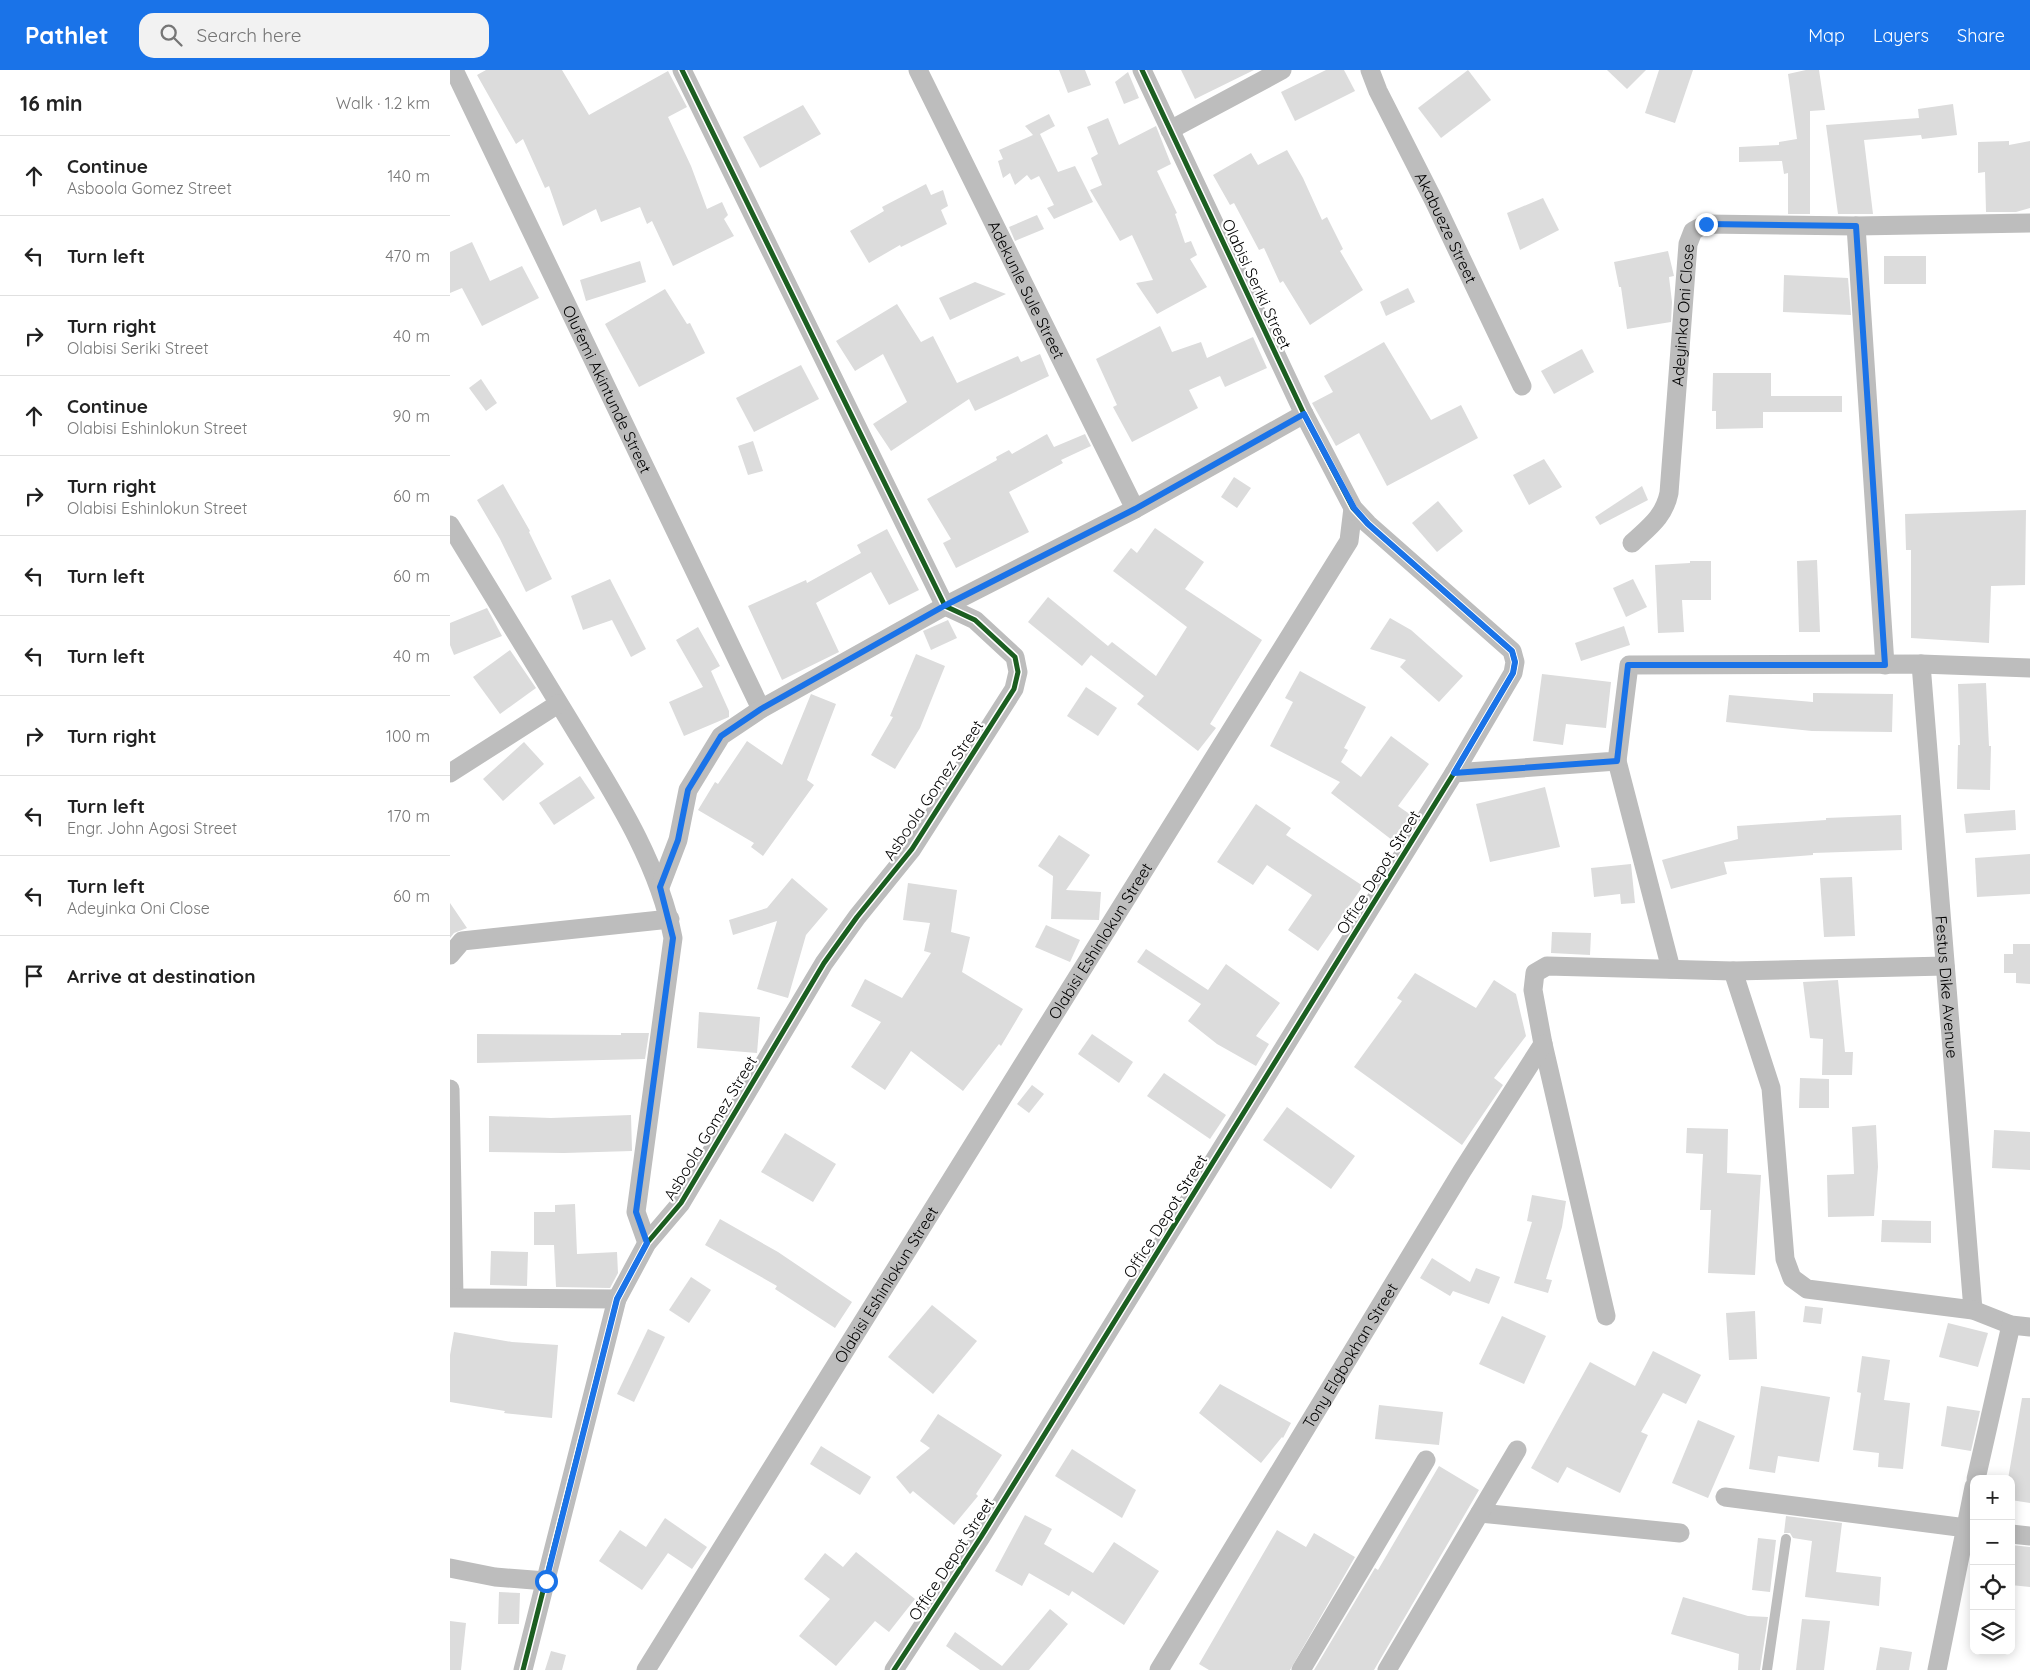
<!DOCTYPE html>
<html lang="en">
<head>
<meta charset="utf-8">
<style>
	:root { --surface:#fff; --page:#f2f2f2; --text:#222; --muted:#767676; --line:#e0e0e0; --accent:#1a73e8 }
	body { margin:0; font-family:Quicksand,sans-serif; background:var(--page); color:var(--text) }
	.controls { position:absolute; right:15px; bottom:15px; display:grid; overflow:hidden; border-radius:10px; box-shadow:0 2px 12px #0003 }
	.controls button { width:45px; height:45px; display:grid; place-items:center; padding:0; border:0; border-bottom:1px solid var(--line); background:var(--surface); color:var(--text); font:25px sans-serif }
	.stop { position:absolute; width:15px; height:15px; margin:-11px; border:4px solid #1a73e8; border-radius:50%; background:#fff }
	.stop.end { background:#1a73e8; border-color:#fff; box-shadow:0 1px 5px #0008 }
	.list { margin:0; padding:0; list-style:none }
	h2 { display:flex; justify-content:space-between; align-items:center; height:65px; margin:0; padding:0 20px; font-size:21px }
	h2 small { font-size:16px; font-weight:400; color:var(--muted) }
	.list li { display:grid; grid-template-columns:32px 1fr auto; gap:15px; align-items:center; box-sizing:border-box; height:80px; padding:0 20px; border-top:1px solid var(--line) }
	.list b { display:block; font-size:19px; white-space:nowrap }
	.list p { margin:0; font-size:16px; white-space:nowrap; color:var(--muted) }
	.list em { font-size:16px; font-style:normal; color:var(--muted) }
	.icon { flex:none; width:28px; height:28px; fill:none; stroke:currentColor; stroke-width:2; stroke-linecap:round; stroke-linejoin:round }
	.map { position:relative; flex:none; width:1580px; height:1600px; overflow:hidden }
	header { display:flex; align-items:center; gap:30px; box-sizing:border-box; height:70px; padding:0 25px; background:var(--accent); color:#fff }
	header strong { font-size:24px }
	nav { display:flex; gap:28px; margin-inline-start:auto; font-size:18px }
	.search { width:350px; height:45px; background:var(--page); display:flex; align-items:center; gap:12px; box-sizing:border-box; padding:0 18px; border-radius:15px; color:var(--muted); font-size:19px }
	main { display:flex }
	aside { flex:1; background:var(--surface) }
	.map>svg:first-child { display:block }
	.building { fill:#dcdcdc }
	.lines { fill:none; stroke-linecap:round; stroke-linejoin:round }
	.service { stroke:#bdbdbd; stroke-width:10 }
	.minor { stroke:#bdbdbd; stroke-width:19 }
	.cycleway-casing { stroke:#fff; stroke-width:8 }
	.cycleway { stroke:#1b5e20; stroke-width:5 }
	.route { stroke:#1a73e8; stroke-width:6 }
	.labels { text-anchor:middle; stroke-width:4.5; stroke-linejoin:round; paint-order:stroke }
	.street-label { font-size:16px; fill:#000; stroke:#fff }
</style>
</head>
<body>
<header>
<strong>Pathlet</strong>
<div class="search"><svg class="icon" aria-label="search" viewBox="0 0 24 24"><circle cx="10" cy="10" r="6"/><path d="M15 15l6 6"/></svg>Search here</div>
<nav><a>Map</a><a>Layers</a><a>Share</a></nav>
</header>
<main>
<aside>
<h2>16 min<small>Walk · 1.2 km</small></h2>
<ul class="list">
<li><svg class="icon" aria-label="ahead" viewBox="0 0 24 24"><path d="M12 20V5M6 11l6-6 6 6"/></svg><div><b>Continue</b><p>Asboola Gomez Street</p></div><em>140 m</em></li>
<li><svg class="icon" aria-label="left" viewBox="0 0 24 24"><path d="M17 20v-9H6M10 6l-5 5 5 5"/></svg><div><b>Turn left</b></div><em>470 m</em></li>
<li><svg class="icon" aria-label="right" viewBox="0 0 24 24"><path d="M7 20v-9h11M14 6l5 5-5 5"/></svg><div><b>Turn right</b><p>Olabisi Seriki Street</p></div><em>40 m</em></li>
<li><svg class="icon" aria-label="ahead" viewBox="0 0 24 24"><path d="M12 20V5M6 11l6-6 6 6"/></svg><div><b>Continue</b><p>Olabisi Eshinlokun Street</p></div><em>90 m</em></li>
<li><svg class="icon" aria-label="right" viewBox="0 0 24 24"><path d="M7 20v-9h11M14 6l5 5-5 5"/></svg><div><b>Turn right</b><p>Olabisi Eshinlokun Street</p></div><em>60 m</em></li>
<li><svg class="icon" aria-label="left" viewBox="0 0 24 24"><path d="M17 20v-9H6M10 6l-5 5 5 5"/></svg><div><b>Turn left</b></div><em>60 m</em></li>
<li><svg class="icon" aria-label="left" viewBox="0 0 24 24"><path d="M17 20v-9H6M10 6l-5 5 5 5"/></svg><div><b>Turn left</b></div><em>40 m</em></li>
<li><svg class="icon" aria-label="right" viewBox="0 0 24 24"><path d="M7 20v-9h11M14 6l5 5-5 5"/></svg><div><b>Turn right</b></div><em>100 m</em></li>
<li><svg class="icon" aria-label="left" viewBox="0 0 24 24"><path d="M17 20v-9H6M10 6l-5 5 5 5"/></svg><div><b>Turn left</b><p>Engr. John Agosi Street</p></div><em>170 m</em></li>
<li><svg class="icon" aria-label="left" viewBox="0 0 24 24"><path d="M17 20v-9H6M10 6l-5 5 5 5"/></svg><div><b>Turn left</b><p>Adeyinka Oni Close</p></div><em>60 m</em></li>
<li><svg class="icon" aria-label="arrive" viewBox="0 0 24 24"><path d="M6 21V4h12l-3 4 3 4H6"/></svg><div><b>Arrive at destination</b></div></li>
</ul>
</aside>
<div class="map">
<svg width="1580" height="1600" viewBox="0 0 1580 1600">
	<rect width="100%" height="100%" fill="#fff"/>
	<g class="building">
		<path d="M36 0H112L139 45 218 1 237 37 218 47 241 96 257 139 272 132 278 145 274 149 284 166 223 196 202 151 197 154 190 137 151 152 146 139 113 156 99 116 95 118 73 69 66 74 27 5Z"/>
		<path d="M609 0H635L641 15 618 23Z"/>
		<path d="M731 0H804L745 29Z"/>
		<path d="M876 0H894L905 21 845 51 831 22Z"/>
		<path d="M1018 0 1041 30 991 68 968 38Z"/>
		<path d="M1157 0H1196L1177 19Z"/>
		<path d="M1209 0H1243L1225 53 1195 43Z"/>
		<path d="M1356 0H1369L1375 40 1360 41V144H1338V103L1334 104 1332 91 1289 92V77L1329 75V72L1347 69 1338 4Z"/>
		<path d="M678 2 689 28 674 34 665 12Z"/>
		<path d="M1503 34 1507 65 1472 69 1471 65 1414 70 1423 144H1388L1376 55 1469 48 1468 39Z"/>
		<path d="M353 35 371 64 310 98 293 67Z"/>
		<path d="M599 44 605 56 590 64 608 102 625 96 643 132 604 149 597 138 604 135 589 106 581 110 577 105 565 115 560 103 553 108 548 91 553 89 549 80 583 65 575 56Z"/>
		<path d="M658 48 669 75 706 56 721 94 707 101 727 143 725 144 735 173 741 171 747 185 740 189 757 217 707 244 686 213 703 210 682 165 670 171 640 120 652 115 641 88 648 84 637 57Z"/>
		<path d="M1559 71V75L1580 71V138L1566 142H1536L1535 102 1528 103V72Z"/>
		<path d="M837 80 853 108 872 150 877 147 893 179 890 181 913 220 860 255 833 211 830 213 814 178 809 180 784 133 780 135 763 105 801 83 808 95Z"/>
		<path d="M476 114 481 125 493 120 498 136 491 140 497 154 451 177 450 175 419 193 400 161 434 141 432 137Z"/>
		<path d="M1093 128 1109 160 1070 180 1057 143Z"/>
		<path d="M587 145 594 159 565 171 559 157Z"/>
		<path d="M22 172 40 211 72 196 89 228 32 256 12 218 0 223V182Z"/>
		<path d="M1218 181 1224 206 1219 207 1222 232 1221 252 1177 259 1171 217H1169L1164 192Z"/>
		<rect x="1434" y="186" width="42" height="28"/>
		<path d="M190 191 196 212 136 231 130 210Z"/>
		<path d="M1334 205 1398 208 1401 245 1333 242Z"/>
		<path d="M525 212 556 224 500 250 489 228Z"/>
		<path d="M958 218 965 232 936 246 930 232Z"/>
		<path d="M215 219 237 254 240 253 255 283 189 317 155 254Z"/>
		<path d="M447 234 471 272 483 266 507 313 568 286 571 292 590 284 599 306 525 341 519 329 441 381 423 354 457 332 433 284 405 301 386 271Z"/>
		<path d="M710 256 722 282 751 272 757 288 803 267 817 298 775 317 770 306 739 320 748 338 682 372 663 337 667 335 646 289Z"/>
		<path d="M934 272 981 350 1011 335 1028 368 937 416 909 363 886 376 862 333 883 322 874 306Z"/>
		<path d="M1132 279 1144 302 1104 324 1091 301Z"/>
		<path d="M351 295 369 329 304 362 286 328Z"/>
		<path d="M1263 303H1321V326H1392V342H1313V358L1266 359V341H1262Z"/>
		<path d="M31 309 47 333 36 341 19 318Z"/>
		<path d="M597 364 604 377 635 364 641 376 611 390 613 393 559 422 579 462 506 498 493 473 501 469 477 429 547 390 546 387 559 380 562 384Z"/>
		<path d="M303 371 313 401 298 405 288 376Z"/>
		<path d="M1094 389 1112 417 1079 435 1063 405Z"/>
		<path d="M784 407 801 418 787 438 771 427Z"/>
		<path d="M53 414 80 461 79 462 102 509 76 522 50 469 27 430Z"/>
		<path d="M1192 416 1198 430 1150 455 1145 447Z"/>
		<path d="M988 431 1013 461 987 482 962 453Z"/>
		<path d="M1576 440 1575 515 1541 516 1539 573 1461 568V480H1456L1455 444Z"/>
		<path d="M705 458 754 492 735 519 812 570 760 654 766 658 748 681 687 634 694 626 641 585 632 596 578 552 598 527 658 576 662 572 706 606 737 557 663 501 681 478 687 483Z"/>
		<path d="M437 459 469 520 439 535 421 502 366 533 389 582 332 610 298 536 356 510 357 513 411 483 407 475Z"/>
		<path d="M1367 490 1370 562H1349L1347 491Z"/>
		<path d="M1240 491H1261V530H1232L1234 562 1208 563 1205 495 1240 493Z"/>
		<path d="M160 509 196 579 181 587 162 550 133 560 121 526Z"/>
		<path d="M1183 509 1197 537 1176 547 1163 518Z"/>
		<path d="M37 538 52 566 4 585 0 575V553Z"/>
		<path d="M940 548 961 560 1013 606 989 632 950 597 956 590 920 579Z"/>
		<path d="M498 550 507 568 481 580 473 561Z"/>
		<path d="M1174 556 1180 575 1131 591 1125 573Z"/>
		<path d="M248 557 270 596 261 601 279 641V647L234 666 219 632 253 617 226 570Z"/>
		<path d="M60 580 86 618 50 644 23 607Z"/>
		<path d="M466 584 495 596 470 658 445 699 421 685 443 647 440 646Z"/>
		<path d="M850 601 916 637 894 678 898 680 891 692 911 707 941 666 979 694 948 736 961 745 942 770 881 723 890 712 820 676 843 632 835 628Z"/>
		<path d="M1092 604 1161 612 1156 658 1116 654 1113 675 1083 671Z"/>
		<path d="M1536 613 1539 676H1541L1540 720 1507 719 1508 675H1510L1508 614Z"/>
		<path d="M636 617 667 638 648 666 617 646Z"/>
		<path d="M1363 623 1443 624 1442 662 1362 661 1276 652 1279 625 1363 632Z"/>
		<path d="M361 624 386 634 357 710 364 715 313 786 301 777 304 773 248 740 265 712 268 714 297 671 332 695Z"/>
		<path d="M74 672 94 694 53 731 33 709Z"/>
		<path d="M130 706 145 728 104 755 89 733Z"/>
		<path d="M1095 717 1110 777 1040 792 1026 734Z"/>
		<path d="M806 734 841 758 836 765 913 816 868 881 838 860 862 825 817 795 803 815 767 792Z"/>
		<path d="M1565 740 1566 760 1516 763 1514 744Z"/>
		<path d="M1451 745 1452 780 1363 783V785L1274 792 1277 804 1221 819 1212 790 1288 769 1287 756 1376 750V748Z"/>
		<path d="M609 765 640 785 616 820 651 822 649 850 601 849 603 806 588 796Z"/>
		<path d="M1580 784V824L1527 827 1525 788Z"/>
		<path d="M1181 794 1185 833 1171 834 1170 824 1144 827 1141 798Z"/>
		<path d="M1402 807 1405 866 1374 867 1370 808Z"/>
		<path d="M342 808 378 839 356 865 338 928 307 919 327 851 283 865 279 850 317 838Z"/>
		<path d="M458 813 507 820 501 862 520 867 512 902 573 939 551 976 549 974 513 1021 461 981 435 1020 401 997 431 952 401 936 415 909 452 928 481 883 474 881 480 853 453 850Z"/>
		<path d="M0 833 17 858 4 863 0 868Z"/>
		<path d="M596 855 630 870 620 892 585 877Z"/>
		<path d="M1102 862 1141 863 1140 885 1101 883Z"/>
		<path d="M1563 874H1580V914L1566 913V903H1554V884H1563Z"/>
		<path d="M696 879 758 920 776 894 830 933 806 966 819 974 806 996 767 974 738 951 751 934 687 892Z"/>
		<path d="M965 903 1026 938 1044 910 1066 924 1076 966 1044 1008 1053 1015 1012 1075 904 997 952 931 947 928Z"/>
		<path d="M1388 910 1395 982H1403L1402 1005H1372L1373 969 1360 968 1353 912Z"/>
		<path d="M249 942 310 947 307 983 247 978Z"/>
		<path d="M171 963H199L195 989 27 993V964L171 965Z"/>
		<path d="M642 964 683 992 669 1013 628 984Z"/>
		<path d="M714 1003 776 1045 760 1069 697 1026Z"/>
		<path d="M1350 1008 1379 1009V1038H1349Z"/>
		<path d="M582 1015 594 1024 579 1043 567 1034Z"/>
		<path d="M837 1037 905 1086 881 1119 813 1070Z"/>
		<path d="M181 1045 182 1081 114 1083 39 1082V1046L101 1048Z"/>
		<path d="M1426 1055 1428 1097 1424 1146 1378 1147 1377 1105 1404 1104 1402 1057Z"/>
		<path d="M1237 1058 1278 1059 1277 1103 1311 1105 1305 1205 1258 1203 1261 1140H1250L1253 1084 1236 1083Z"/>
		<path d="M1544 1060 1580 1062V1100L1542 1098Z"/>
		<path d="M335 1063 386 1094 363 1132 311 1102Z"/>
		<path d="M1082 1125 1116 1131 1112 1157 1096 1209 1102 1210 1098 1223 1064 1213 1082 1152 1077 1151Z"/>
		<path d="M125 1134 127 1184 167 1182 168 1203 160 1218 106 1217 104 1175H84V1142H105V1135Z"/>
		<path d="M270 1149 328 1182 402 1232 385 1258 325 1219 327 1216 255 1175Z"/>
		<path d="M1432 1150 1481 1151V1173L1431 1172Z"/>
		<path d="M41 1181 78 1182 77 1216 40 1215Z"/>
		<path d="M982 1188 1020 1212 1026 1198 1050 1207 1039 1234 1003 1221 1000 1226 970 1208Z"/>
		<path d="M241 1207 261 1220 239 1253 219 1240Z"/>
		<path d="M482 1235 527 1271 483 1324 438 1287Z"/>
		<path d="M1355 1236 1373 1238 1371 1254 1353 1252Z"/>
		<path d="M1305 1241 1307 1289 1279 1290 1276 1243Z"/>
		<path d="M1052 1246 1096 1266 1074 1314 1029 1294Z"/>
		<path d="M1498 1253 1538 1263 1528 1297 1489 1287Z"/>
		<path d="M198 1259 215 1267 184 1332 167 1324Z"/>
		<path d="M4 1262 62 1272 108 1275 102 1348 54 1343 55 1341 0 1332V1285Z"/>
		<path d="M1203 1281 1251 1305 1236 1334 1213 1323 1191 1362 1198 1365 1170 1423 1117 1397 1108 1413 1081 1398 1140 1292 1185 1316Z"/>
		<path d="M1412 1286 1440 1290 1434 1330 1460 1333 1453 1399 1428 1397 1429 1383 1403 1380 1411 1323 1407 1322Z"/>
		<path d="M770 1314 841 1353 833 1368 832 1367 811 1393 749 1343Z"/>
		<path d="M1311 1316 1380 1327 1369 1392 1328 1386 1325 1403 1299 1399Z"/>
		<path d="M1572 1328H1580V1433L1561 1430V1409H1558Z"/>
		<path d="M929 1335 993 1342 989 1375 925 1369Z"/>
		<path d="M1497 1336 1530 1341 1521 1381 1491 1376Z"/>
		<path d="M488 1344 552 1385 526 1424 528 1426 504 1455 463 1421 460 1424 446 1407 480 1378 470 1371Z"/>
		<path d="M1248 1350 1285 1366 1258 1428 1222 1413Z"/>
		<path d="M371 1376 421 1407 410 1425 360 1394Z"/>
		<path d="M622 1379 686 1420 672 1448 605 1406Z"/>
		<path d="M989 1396 1029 1420 924 1600H864L925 1498 928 1500Z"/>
		<path d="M575 1445 602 1459 594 1474 643 1503 664 1472 709 1501 674 1555 622 1521 619 1526 579 1503 572 1516 545 1501Z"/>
		<path d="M1336 1446 1392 1453 1386 1502 1431 1507 1429 1536 1355 1527 1362 1471 1343 1468 1340 1463H1334Z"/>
		<path d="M215 1448 257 1477 242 1499 218 1483 192 1520 149 1491 170 1460 196 1477Z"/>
		<path d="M827 1460 856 1477 864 1463 905 1487 840 1600H759L749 1594Z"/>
		<path d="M1308 1468 1326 1470 1320 1522 1302 1520Z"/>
		<path d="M1561 1475 1580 1477V1517L1561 1515Z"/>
		<path d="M406 1482 465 1529 439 1562 425 1551 386 1596 349 1566 380 1529 354 1509 375 1483 393 1497Z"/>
		<path d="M49 1522 70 1523 69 1554H48Z"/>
		<path d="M1233 1527 1298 1546 1318 1547 1310 1600H1288L1289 1584 1221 1564Z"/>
		<path d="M600 1539 618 1554 579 1600H530L496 1576 505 1562 552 1596Z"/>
		<path d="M1352 1549 1380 1551 1374 1600H1346Z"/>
		<path d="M0 1551 16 1553 11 1600H0Z"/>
		<path d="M1430 1577 1462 1582 1459 1600H1426Z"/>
		<path d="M101 1581 116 1585 112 1600H95Z"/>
	</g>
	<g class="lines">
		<path class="service" d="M1317 1600 1336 1469"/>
		<g class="minor">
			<path id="s1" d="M4 0 311 639"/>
			<path id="s2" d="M468 0 685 439"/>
			<path id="s3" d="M920 0 928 21 984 131 1072 316"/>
			<path d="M720 60 832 0"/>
			<path d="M1406 156 1435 595"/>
			<path d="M0 455C40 520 79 585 119 650 160 718 208 789 223 868L186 1142 197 1173"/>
			<path id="s4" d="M1182 473C1199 457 1214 447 1219 423L1238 174 1243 161 1256 154 1406 156 1580 153"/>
			<path id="s5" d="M1471 594 1523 1240"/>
			<path d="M1167 691 1221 899"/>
			<path d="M0 703 108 634"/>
			<path d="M1004 703 1167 691 1179 595 1471 594 1580 598"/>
			<path d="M210 817 228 770 238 720 271 666 311 639 495 536 685 439 854 344"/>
			<path d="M0 885 12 871 220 849"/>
			<path d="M1283 901 1321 1018 1335 1189 1342 1208 1357 1219 1523 1240 1561 1255 1580 1257"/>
			<path d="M0 1019 4 1227"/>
			<path d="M0 1228 167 1229"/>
			<path d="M1156 1246 1093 974 1083 920 1085 903 1097 896 1283 901 1495 896"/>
			<path d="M1526 1409 1561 1255"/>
			<path d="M1275 1427 1524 1459"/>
			<path d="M1030 1443 1230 1463"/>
			<path d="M1561 1464 1580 1466"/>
			<path d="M0 1498 45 1507 96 1511"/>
			<path d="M73 1600 167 1229 197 1173 231 1133 374 893 407 847 462 779 564 619 568 602 565 587 525 550 495 536 232 0"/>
			<path id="s6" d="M196 1600 899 471 903 438"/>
			<path d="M444 1600 531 1467 1004 703 1063 603 1065 592 1062 581 918 454 903 438 854 344 692 0"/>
			<path id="s7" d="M709 1600 1012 1101 1093 974"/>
			<path d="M851 1600 976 1390"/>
			<path d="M937 1600 1067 1380"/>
			<path d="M1487 1600 1524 1417"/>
		</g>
		<defs>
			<g id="cycleway">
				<path d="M73 1600 167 1229 197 1173 231 1133 374 893 407 847 462 779 564 619 568 602 565 587 525 550 495 536 232 0"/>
				<path d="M444 1600 531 1467 1004 703 1063 603 1065 592 1062 581 918 454 903 438 854 344 692 0"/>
			</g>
		</defs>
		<use href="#cycleway" class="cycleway-casing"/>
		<use href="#cycleway" class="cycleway"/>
	</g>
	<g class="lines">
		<path class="route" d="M96 1511 167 1229 197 1173 186 1142 223 868 210 817 228 770 238 720 271 666 311 639 494 536 685 439 854 344 904 438 918 454 1062 581 1065 592 1063 603 1004 703 1167 691 1178 595H1435L1406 156 1256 154"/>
	</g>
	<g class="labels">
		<g class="street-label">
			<text dy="6" stroke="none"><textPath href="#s3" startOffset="175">Akabueze Street</textPath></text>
			<text transform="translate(807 214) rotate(65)" y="6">Olabisi Seriki Street</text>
			<text dy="6" stroke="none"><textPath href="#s2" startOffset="245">Adekunle Sule Street</textPath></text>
			<text dy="6" stroke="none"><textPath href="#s4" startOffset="242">Adeyinka Oni Close</textPath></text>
			<text dy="6" stroke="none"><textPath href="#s1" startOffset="354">Olufemi Akintunde Street</textPath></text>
			<text transform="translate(483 720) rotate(-56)" y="6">Asboola Gomez Street</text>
			<text transform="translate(928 802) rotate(-58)" y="6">Office Depot Street</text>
			<text dy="6" stroke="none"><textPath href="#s6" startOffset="859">Olabisi Eshinlokun Street</textPath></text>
			<text dy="6" stroke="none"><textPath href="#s5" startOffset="324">Festus Dike Avenue</textPath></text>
			<text transform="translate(260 1058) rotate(-59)" y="6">Asboola Gomez Street</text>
			<text transform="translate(715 1146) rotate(-58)" y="6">Office Depot Street</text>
			<text dy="6" stroke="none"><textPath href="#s6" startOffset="454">Olabisi Eshinlokun Street</textPath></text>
			<text dy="6" stroke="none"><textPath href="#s7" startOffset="368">Tony Elgbokhan Street</textPath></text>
			<text transform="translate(501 1489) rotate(-57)" y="6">Office Depot Street</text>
		</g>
	</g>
</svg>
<div class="controls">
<button>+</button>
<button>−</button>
<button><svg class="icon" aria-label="locate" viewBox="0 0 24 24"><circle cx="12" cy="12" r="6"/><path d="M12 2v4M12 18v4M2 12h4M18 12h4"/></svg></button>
<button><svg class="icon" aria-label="layers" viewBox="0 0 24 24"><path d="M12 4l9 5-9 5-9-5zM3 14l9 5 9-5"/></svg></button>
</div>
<div class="stop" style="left:96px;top:1511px"></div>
<div class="stop end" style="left:1256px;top:154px"></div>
</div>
</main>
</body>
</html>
